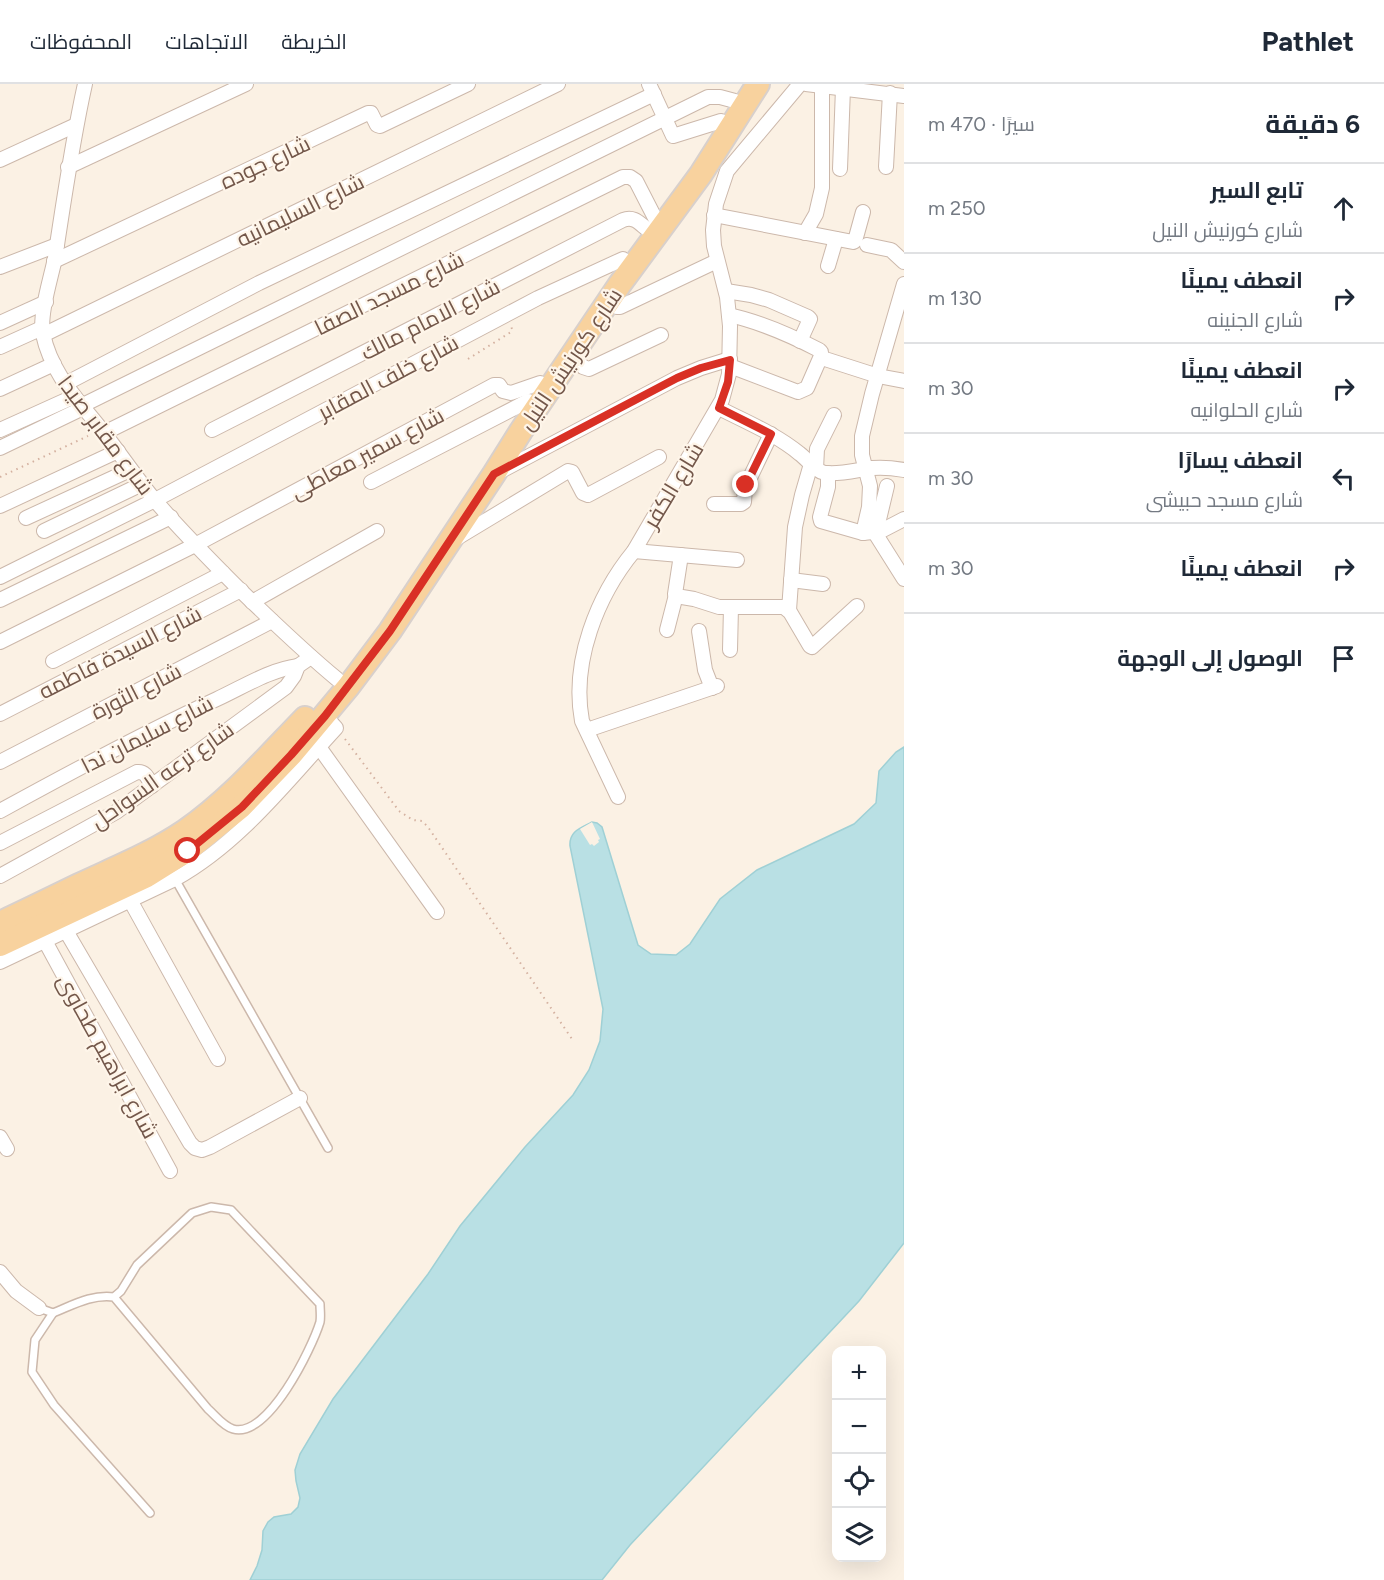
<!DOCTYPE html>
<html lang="ar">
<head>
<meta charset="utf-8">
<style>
	:root { --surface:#fff; --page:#f6f6f7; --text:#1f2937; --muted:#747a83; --line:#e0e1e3 }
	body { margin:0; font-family:Figtree,Cairo,sans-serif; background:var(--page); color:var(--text); direction:rtl }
	.controls { position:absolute; right:18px; bottom:18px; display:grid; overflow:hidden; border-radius:12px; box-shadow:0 6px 24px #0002 }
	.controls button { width:54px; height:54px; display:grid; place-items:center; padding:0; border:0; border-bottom:2px solid var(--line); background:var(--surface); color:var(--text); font:30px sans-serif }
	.stop { position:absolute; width:18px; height:18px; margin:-14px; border:4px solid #d93025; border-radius:50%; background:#fff }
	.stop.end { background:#d93025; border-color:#fff; box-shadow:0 2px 6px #0008 }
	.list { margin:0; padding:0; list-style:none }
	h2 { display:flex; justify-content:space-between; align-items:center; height:78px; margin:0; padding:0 24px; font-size:26px }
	h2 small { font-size:20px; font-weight:400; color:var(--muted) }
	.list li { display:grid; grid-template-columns:39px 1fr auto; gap:18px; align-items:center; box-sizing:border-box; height:90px; padding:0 24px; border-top:2px solid var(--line) }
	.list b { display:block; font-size:22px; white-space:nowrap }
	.list p { margin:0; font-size:20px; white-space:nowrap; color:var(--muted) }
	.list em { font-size:20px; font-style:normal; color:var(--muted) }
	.icon { flex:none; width:33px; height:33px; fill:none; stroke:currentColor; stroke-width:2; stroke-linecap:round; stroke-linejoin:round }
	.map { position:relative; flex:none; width:904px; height:1496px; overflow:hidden; direction:ltr }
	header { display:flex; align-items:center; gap:36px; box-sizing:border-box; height:84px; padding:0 30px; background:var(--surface); border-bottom:2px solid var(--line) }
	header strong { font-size:28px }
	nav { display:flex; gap:33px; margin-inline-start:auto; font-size:21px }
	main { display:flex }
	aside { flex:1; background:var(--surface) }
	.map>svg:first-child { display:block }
	.water { fill:#b9e0e4; stroke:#9fd0d5; stroke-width:1.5 }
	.pier { fill:#fbf1e4 }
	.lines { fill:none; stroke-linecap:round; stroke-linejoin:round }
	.lane-casing { stroke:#ccb8ab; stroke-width:10 }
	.street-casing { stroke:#ccb8ab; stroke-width:16 }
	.primary-casing { stroke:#d8d0cc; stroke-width:26 }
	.path { stroke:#d4b1a0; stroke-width:2; stroke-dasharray:1.5 4.5; stroke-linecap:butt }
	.lane { stroke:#fff; stroke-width:7 }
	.street { stroke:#fff; stroke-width:14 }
	.primary { stroke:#f8d29e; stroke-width:22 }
	.route { stroke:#d93025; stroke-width:8 }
	.labels { text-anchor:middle; stroke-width:4.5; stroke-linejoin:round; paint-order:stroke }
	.street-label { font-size:22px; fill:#73574a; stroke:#fef5e9 }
</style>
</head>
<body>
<header>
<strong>Pathlet</strong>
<nav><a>الخريطة</a><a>الاتجاهات</a><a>المحفوظات</a></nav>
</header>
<main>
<aside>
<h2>6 دقيقة<small>سيرًا · 470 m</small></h2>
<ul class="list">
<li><svg class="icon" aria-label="ahead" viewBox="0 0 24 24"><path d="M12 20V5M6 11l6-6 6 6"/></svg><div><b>تابع السير</b><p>شارع كورنيش النيل</p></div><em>250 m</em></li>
<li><svg class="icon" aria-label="right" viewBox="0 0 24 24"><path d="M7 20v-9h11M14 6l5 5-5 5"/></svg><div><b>انعطف يمينًا</b><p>شارع الجنينه</p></div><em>130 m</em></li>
<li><svg class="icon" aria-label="right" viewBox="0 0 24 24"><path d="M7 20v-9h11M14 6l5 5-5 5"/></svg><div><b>انعطف يمينًا</b><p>شارع الحلوانيه</p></div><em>30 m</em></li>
<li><svg class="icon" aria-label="left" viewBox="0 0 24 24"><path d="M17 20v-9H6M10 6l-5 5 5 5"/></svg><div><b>انعطف يسارًا</b><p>شارع مسجد حبيشى</p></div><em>30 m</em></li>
<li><svg class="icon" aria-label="right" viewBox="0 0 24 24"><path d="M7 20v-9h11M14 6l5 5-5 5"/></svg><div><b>انعطف يمينًا</b></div><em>30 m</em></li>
<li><svg class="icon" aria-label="arrive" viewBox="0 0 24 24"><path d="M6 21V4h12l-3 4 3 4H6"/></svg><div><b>الوصول إلى الوجهة</b></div></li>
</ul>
</aside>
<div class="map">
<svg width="904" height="1496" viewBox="0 0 904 1496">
	<rect width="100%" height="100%" fill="#fbf1e4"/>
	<path class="water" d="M904 663V1159L859 1217 630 1461 602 1496H250L257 1482 262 1466 263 1447 268 1438 274 1433 291 1430 298 1423 300 1414 296 1397 295 1386 300 1370 333 1315 428 1190 460 1142 525 1063 573 1011 589 986 600 957 603 925 570 762C569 747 581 744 592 738L597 739 602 743 638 861 651 870 676 871 690 860 720 815 757 786 854 740 876 719 879 687 896 668Z"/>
	<path class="pier" d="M592 738 600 755 598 756 599 758 594 762 592 760 590 761 580 745Z"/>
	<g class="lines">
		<defs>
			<g id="lane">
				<path d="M175 795 328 1064"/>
				<path d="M39 1224 53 1229C73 1221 92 1210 114 1213L121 1207 137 1181 192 1129 211 1123 231 1126 320 1220C320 1226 321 1232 320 1238 312 1264 268 1355 233 1345 223 1342 216 1332 208 1325L114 1213"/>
				<path d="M53 1229 35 1256 32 1288 54 1321 150 1429"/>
			</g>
			<g id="street">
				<path d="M85 0C72 58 64 116 55 174 51 194 39 231 43 250 51 289 78 316 101 345 119 368 135 392 153 414 180 446 210 476 240 506 272 537 303 567 337 595"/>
				<path d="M649 0 673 52 721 37"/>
				<path d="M806 0 904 12"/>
				<path d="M0 76 76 41"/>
				<path d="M68 83 246 0"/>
				<path d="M886 83 890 9"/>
				<path d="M840 85 843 4"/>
				<path d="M714 131 853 158 855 157 863 128"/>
				<path d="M805 149 816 130 822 104V2"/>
				<path d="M867 161 891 166 904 178"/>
				<path d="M54 177 368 29H371L377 41 380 42 468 0"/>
				<path d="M828 182 836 155"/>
				<path d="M0 183 57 161"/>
				<path d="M726 207 751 211 769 216 808 233 810 235 800 257"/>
				<path d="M608 217 617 223H620L717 177"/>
				<path d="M729 231C761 238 790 251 819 266L821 268V272L825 275 878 292 904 297"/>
				<path d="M0 239 46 218"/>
				<path d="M43 251 558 0"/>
				<path d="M0 263 42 244"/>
				<path d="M572 270 583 283 589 285 661 251"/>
				<path d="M730 282 798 308 807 304 821 272"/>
				<path d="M65 300 259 199 654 10"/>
				<path d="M0 305 54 280"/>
				<path d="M81 322 708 13H720L735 17"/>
				<path d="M719 324C746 338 776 350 800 370 808 376 815 387 825 389 840 391 857 386 872 384 883 383 893 384 904 386"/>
				<path d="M0 346 73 313"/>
				<path d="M212 346 623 136C634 132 639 139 647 145"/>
				<path d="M104 349 623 93H630L636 97 655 134"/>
				<path d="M0 364 83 324"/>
				<path d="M816 385 817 365 834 331"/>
				<path d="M499 388 677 294 701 284 730 275"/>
				<path d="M828 389V403L820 433 821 437 863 449 881 447 904 435"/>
				<path d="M371 398 528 317"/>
				<path d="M714 420H741L744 418 745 404 771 350"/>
				<path d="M0 422 118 367"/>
				<path d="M26 434 130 386"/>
				<path d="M44 447 142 400"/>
				<path d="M876 448 887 402"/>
				<path d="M863 449 869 423 870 402 862 371V352L872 310 904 200"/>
				<path d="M875 449 904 495"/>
				<path d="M457 454 568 387 572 388 583 409 588 411 659 373"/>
				<path d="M634 467 737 476"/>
				<path d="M681 471 675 510 676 512 694 515 719 523H784L790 528 810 562 812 563 857 522"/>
				<path d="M0 493 155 416 538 214 623 175"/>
				<path d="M791 496 823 500"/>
				<path d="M0 516 171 433"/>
				<path d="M252 518 377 447"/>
				<path d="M789 526 795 443 802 411 811 380"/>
				<path d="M667 546 676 511"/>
				<path d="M699 547 705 586 712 604"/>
				<path d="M0 558 195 461 494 301H499L503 307 511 309 540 299"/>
				<path d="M730 566 731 523"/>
				<path d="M53 577 223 489"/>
				<path d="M0 630 241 506"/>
				<path d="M587 646 717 602"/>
				<path d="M319 663 437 828"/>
				<path d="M0 678 272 537"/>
				<path d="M618 713 582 637C571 578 597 512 634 467L722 316 729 290 730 242 727 213 714 162 713 146 716 120 727 87 800 0"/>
				<path d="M0 727C71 688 143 649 217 615 243 603 269 586 298 582"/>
				<path d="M0 759 137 688C146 687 148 695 152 702"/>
				<path d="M0 792 116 728 286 603 294 592 298 582 311 573"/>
				<path d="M130 816 218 975"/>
				<path d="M66 847 190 1059 195 1064 202 1066 210 1063 300 1014"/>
				<path d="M45 857 170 1087"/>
				<path d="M0 878 175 795C240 759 287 697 336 644L325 632"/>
				<path d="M0 1053 7 1065"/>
				<path d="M0 1188 16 1207 39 1224"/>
			</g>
			<g id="primary">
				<path d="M0 839C26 827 52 814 79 801 115 784 151 770 185 747 230 716 267 673 305 634"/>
				<path d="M0 861 147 792 187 767 241 723 291 671 348 603 390 547 494 390 521 347 620 200 701 90 758 0"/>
			</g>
		</defs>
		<use href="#lane" class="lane-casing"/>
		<use href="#street" class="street-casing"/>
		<use href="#primary" class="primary-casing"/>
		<g class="path">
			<path d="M468 275 511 248 512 245 511 242"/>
			<path d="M0 393 88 352"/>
			<path d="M345 655 399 727 413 736 422 737 428 743 574 958"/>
		</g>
		<use href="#lane" class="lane"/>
		<use href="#street" class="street"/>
		<use href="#primary" class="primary"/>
	</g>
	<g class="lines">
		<path class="route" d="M188 767 242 723 291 671 325 632 390 547 494 390 677 294 701 284 730 276 728 298 719 324 771 350 746 401"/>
	</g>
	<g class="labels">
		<g class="street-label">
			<text transform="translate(265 78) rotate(-25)" y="8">شارع جوده</text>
			<text transform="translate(300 126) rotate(-26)" y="8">شارع السليمانيه</text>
			<text transform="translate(389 209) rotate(-26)" y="8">شارع مسجد الصفا</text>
			<text transform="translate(430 235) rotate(-27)" y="8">شارع الامام مالك</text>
			<text transform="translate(570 275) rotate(-56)" y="8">شارع كورنيش النيل</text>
			<text transform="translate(388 293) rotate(-28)" y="8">شارع خلف المقابر</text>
			<text transform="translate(106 351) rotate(53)" y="8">شارع مقابر صيدا</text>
			<text transform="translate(367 369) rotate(-28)" y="8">شارع سمير معاطى</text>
			<text transform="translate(673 401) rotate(-59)" y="8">شارع الكفر</text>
			<text transform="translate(120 568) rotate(-27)" y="8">شارع السيدة فاطمه</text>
			<text transform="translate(136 607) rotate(-27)" y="8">شارع الثورة</text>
			<text transform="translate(147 650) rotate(-27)" y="8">شارع سليمان ندا</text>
			<text transform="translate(162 691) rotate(-35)" y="8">شارع ترعه السواحل</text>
			<text transform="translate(108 972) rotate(61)" y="8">شارع ابراهيم طحاوى</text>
		</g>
	</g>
</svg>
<div class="controls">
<button>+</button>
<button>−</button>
<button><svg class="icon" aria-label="locate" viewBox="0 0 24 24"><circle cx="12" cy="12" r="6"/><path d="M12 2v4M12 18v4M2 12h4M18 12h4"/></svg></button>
<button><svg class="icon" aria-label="layers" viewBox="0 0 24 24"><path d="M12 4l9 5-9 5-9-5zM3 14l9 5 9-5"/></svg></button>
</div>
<div class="stop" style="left:188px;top:767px"></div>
<div class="stop end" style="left:746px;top:401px"></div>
</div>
</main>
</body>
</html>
